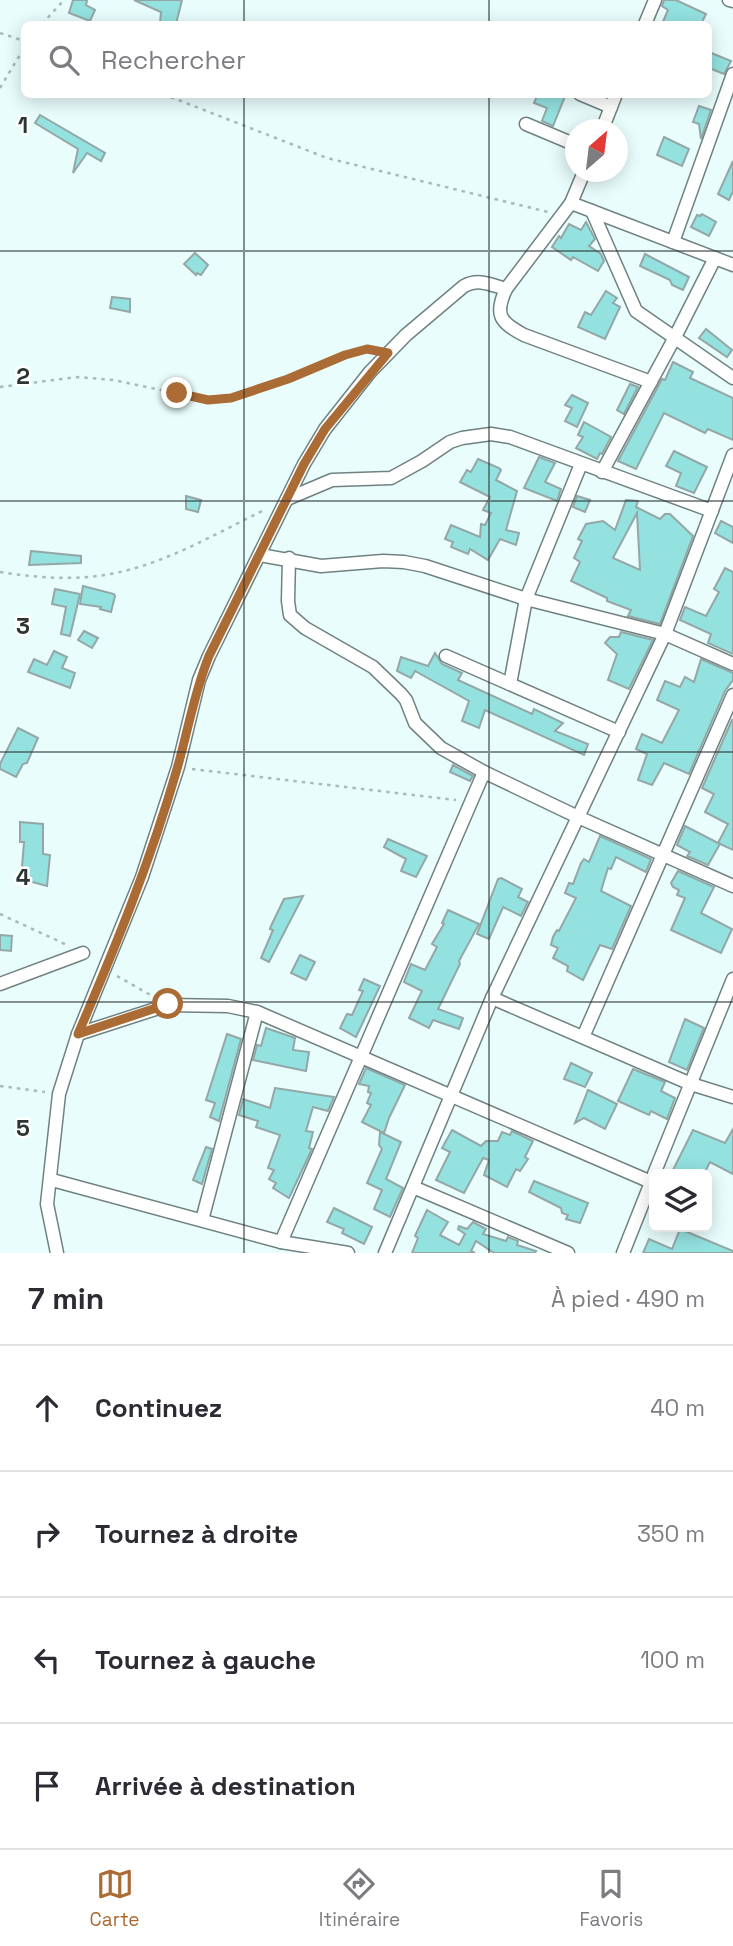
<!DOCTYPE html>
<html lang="fr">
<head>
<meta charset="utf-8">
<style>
	:root { --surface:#fff; --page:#f7f7f7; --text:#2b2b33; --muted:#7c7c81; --line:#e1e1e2; --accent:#ab6b34 }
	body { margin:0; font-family:"Space Grotesk",sans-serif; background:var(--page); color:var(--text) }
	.controls { position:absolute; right:21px; bottom:21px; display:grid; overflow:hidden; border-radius:10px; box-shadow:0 4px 18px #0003 }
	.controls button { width:63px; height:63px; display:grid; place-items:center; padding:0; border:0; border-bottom:2px solid var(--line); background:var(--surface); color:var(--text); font:35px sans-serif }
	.compass { position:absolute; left:565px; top:119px; width:63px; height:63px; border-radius:50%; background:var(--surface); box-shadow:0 4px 18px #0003; rotate:28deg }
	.stop { position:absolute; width:21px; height:21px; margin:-16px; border:5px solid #ab6b34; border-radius:50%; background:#fff }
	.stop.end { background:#ab6b34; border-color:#fff; box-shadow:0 2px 7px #0008 }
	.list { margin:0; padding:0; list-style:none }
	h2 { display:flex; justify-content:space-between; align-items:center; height:91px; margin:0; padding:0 28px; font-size:30px }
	h2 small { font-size:23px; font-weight:400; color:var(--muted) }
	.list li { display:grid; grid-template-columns:46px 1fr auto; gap:21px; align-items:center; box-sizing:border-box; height:126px; padding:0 28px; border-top:2px solid var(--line) }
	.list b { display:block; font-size:26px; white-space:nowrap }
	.list em { font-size:23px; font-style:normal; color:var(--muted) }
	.icon { flex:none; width:38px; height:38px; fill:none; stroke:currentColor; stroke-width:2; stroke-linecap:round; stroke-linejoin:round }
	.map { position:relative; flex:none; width:733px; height:1253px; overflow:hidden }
	.search { position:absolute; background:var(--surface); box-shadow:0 4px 18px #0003; left:21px; right:21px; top:21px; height:77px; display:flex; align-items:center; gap:18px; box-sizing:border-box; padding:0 24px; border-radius:10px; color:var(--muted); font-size:26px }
	.sheet { height:595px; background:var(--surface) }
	nav { display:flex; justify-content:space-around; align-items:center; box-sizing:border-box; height:98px; border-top:2px solid var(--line); background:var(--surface); font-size:19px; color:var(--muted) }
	nav a { display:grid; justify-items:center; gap:4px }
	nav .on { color:var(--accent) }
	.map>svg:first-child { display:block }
	.building { fill:#93e2e0; stroke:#94a7a6; stroke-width:2; fill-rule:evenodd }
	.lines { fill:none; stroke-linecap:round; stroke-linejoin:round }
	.street-casing { stroke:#6f8281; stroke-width:15 }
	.path { stroke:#a9bab9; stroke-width:2.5; stroke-dasharray:3.5 5; stroke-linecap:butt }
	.street { stroke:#fff; stroke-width:12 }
	.route { stroke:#ab6b34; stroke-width:9 }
	.grid { fill:none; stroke:#2c3434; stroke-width:2; stroke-opacity:0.55 }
	.grid-label { font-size:23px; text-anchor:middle; font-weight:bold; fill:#2c3434; stroke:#fff; stroke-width:5; stroke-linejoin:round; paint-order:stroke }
</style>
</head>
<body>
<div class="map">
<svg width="733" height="1253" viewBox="0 0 733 1253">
	<rect width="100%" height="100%" fill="#e8fdfc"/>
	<g class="building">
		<path d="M73 0H87L86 5 95 10 90 21 69 13Z"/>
		<path d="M134 0H182L176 24 160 23 161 12Z"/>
		<path d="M664 0H676L706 14 701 24H662L668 10 662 6Z"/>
		<path d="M709 52 731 61 724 74 709 68Z"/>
		<path d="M538 94H566L553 126 542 121 547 108 534 103Z"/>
		<path d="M699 106 711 110 701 139 699 124 693 122Z"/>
		<path d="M40 115 105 153 101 161 87 153 73 173 78 149 35 123Z"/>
		<path d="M664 137 689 149 682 166 657 155Z"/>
		<path d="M733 161V191L729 200 718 194Z"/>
		<path d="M702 214 716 222 709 236 691 227 697 215 700 216Z"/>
		<path d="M586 222 595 239 589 246 601 254 604 261 598 271 573 257 571 260 552 247 559 236 561 238 569 224 581 230Z"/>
		<path d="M195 253 208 265 201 275 197 273 196 275 184 264Z"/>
		<path d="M645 254 689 277 683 290 672 285 670 280 640 266Z"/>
		<path d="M606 291 617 298 613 303 620 307 605 339 578 327 585 312 591 315Z"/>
		<path d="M112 297 130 299V312L110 308Z"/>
		<path d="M706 329 732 350 727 357 699 338Z"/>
		<path d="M673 362 693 372 690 378 733 398V440L708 429 705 433 664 413 636 469 618 461 662 379 665 380Z"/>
		<path d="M630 384 638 387 624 414 617 410Z"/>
		<path d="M572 395 588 403 577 427 565 421 572 408 565 405Z"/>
		<path d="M584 422 611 437 602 454 600 453 597 459 576 448 583 437 578 435Z"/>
		<path d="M674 451 707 467 694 493 676 486 681 473 666 466Z"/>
		<path d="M539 457 555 463 545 482 561 489 557 501 524 488Z"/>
		<path d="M478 459 499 468 501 470 496 480 517 491 506 530 519 533 516 545 500 539 488 560 470 549 468 554 451 547 453 542 445 539 451 525 480 537 481 524 485 525 491 513 483 510 490 497 460 482 467 470 471 472Z"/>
		<path d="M186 496 201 500 198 512 186 509Z"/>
		<path d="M577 496 590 500 585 512 573 507Z"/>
		<path d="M626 500 638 501 636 507 660 519 665 514H670L693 536 660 624 628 616 631 610 607 601V598L571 581 580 562 574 558 582 541 578 539 586 524 603 521 615 530ZM637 513 640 570 613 558Z"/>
		<path d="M721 521 733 527V543L715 533Z"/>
		<path d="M31 551 81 556V563L29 565Z"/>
		<path d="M725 568 733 572V654L708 643 711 634 680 620 685 607 706 616 719 592 714 589Z"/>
		<path d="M83 586 114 594 115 596 111 612 100 609 101 607 80 604Z"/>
		<path d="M55 589 80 594 70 636 61 634 66 607 52 604Z"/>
		<path d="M84 631 98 638 92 648 78 640Z"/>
		<path d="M621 632 653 640 629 689 608 680 617 654 605 643 610 637H619Z"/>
		<path d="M54 651 67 657 62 668 75 673 70 688 28 672 34 659 47 665Z"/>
		<path d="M435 653 442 664 462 673 458 680 532 714 534 709 563 723 555 731 588 744 584 755 485 710 479 728 462 721 469 701 415 671 411 678 397 671 401 657 428 666Z"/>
		<path d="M701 659 733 673V680L725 691 689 774 664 763 652 785 638 780 647 754 636 749 642 734 662 743 679 710 657 700 665 681 680 687 685 677 694 682Z"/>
		<path d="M732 720H733V850L718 843 728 824 705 812 714 794 702 788Z"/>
		<path d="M18 728 38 738 27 763 23 764 16 777 0 769V764Z"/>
		<path d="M453 765 473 776 470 781 450 772Z"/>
		<path d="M20 822 43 824V854L50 855 47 886 21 879 24 842H20Z"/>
		<path d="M685 826 720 844 708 865 687 856 690 852 677 845Z"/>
		<path d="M600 836 651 859 646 872 616 857 611 869 608 868 601 891 631 906 612 949 600 945 583 980 567 971 568 966 553 958 558 948 551 945 553 937 557 930 559 931 576 898 565 893 569 883 573 884 581 863 584 859 589 862Z"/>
		<path d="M388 839 427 856 416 877 401 871 406 859 384 847Z"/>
		<path d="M678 871 714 887 701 913 732 929 721 953 671 930 685 898 677 895 679 890 673 887 671 883Z"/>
		<path d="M501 878 522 889 518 897 528 902 521 916 503 907 489 939 477 934 498 879Z"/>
		<path d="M303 896 269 962 261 958 273 930 270 929 271 926 284 899Z"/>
		<path d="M448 910 479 924 459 961 460 964 438 1009 463 1018 459 1029 433 1020 429 1028 409 1018 422 991 404 982 411 964 425 970 437 947 432 944 444 924 442 923Z"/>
		<path d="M0 935 12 936 11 951 0 950Z"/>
		<path d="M300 955 315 962 306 980 291 973Z"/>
		<path d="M364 979 380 986 356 1037 340 1028 347 1014 352 1015 363 991 359 990Z"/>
		<path d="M685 1019 704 1028 687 1070 669 1062Z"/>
		<path d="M266 1028 295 1038 293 1050 309 1052 306 1071 253 1060 257 1045 261 1046Z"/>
		<path d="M227 1034 241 1039 219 1121 210 1117 215 1103 206 1100Z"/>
		<path d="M571 1063 592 1073 585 1087 564 1079Z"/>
		<path d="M366 1068 405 1085 389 1118 384 1133 362 1122 371 1105 367 1103 371 1093 368 1092 369 1086 359 1084Z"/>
		<path d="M633 1069 665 1082 661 1091 675 1098 667 1119 651 1111 649 1115 618 1101Z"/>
		<path d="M275 1088 334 1097 328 1111 313 1107 306 1131 313 1132 309 1148 312 1149 289 1198 273 1188 276 1183 269 1179 274 1170 268 1168 280 1135 256 1127 258 1121 239 1115 243 1099 270 1108Z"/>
		<path d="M588 1090 617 1104 605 1129 584 1118 575 1123Z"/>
		<path d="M733 1129V1174L710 1162 704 1174H671L693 1130 725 1143Z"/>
		<path d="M452 1130 481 1146 486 1141H498L502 1132 510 1135 512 1131 533 1141 525 1157 528 1159 520 1171 516 1169 507 1187 484 1175 489 1160 483 1158 464 1193 436 1180 450 1152 442 1148Z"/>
		<path d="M380 1132 401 1142 386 1179 403 1188 390 1217 374 1209 382 1190 367 1183 382 1149 379 1145Z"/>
		<path d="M206 1147 212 1149 202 1184 193 1180Z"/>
		<path d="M534 1181 588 1203 580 1223 566 1219 568 1215 562 1213 561 1208 529 1192Z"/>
		<path d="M334 1208 372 1227 364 1244 342 1233 344 1229 327 1222Z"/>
		<path d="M427 1210 448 1222 440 1235 459 1245 465 1234 458 1229 459 1226 467 1229 473 1222 486 1229 483 1234 506 1241 508 1237 518 1241 517 1245 536 1251 535 1253H494L476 1241 471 1251 475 1253H412L418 1238 415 1236Z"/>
		<path d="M680 1229 733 1251V1253H643L649 1239 672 1249Z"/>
	</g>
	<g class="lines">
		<defs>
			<g id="street">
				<path d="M729 0 733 1"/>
				<path d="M645 24 655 0"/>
				<path d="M580 94 611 107"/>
				<path d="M526 124 576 145"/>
				<path d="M602 130 616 94"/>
				<path d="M584 172 571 203 506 289C494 315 500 322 524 335L651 382"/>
				<path d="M571 203 733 265"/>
				<path d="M592 211 636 311 733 378"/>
				<path d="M673 242 733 74"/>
				<path d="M602 472 674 339 715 258"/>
				<path d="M287 499 332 480 391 478 422 461 450 442 462 438 491 434 510 437 712 511"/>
				<path d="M260 555 321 566 383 561 404 562 425 566 526 599 665 634 733 664"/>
				<path d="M289 558 288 601 290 615 305 628 373 667 401 694 406 700 415 723 441 748 484 772 578 817 733 886"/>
				<path d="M446 656 619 732"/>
				<path d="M510 684 526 599 581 464"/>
				<path d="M0 984 83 953"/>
				<path d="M492 998 691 1084 733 1097"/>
				<path d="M78 1034 168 1005 228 1006 257 1012 651 1182"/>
				<path d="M583 1037 733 695"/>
				<path d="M654 1174 733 979"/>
				<path d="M52 1180 281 1242 348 1253"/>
				<path d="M413 1187 568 1253"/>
				<path d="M202 1220 257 1012"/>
				<path d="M281 1242 484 772"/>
				<path d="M57 1253 47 1204 59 1094 78 1034 142 877 178 767 199 680 209 656 304 464 325 429 370 372 406 335 464 286C479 278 491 285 506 289"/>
				<path d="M385 1253 492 998 665 634 733 455"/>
				<path d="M623 1253 654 1175"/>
			</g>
		</defs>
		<use href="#street" class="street-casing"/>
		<g class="path">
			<path d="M42 24 64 0"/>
			<path d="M0 33 24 41"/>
			<path d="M0 88 24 48"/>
			<path d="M163 94 327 158 548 212"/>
			<path d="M0 387 77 377 113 380 208 400 231 398 288 379 346 355 373 349"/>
			<path d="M0 572C32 577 65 580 97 576 157 569 213 535 266 509"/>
			<path d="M192 769 456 800"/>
			<path d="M0 914 67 945"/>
			<path d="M117 976 154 997"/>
			<path d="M0 1086 45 1092"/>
		</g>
		<use href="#street" class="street"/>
	</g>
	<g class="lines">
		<path class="route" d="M168 1004 78 1034C115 948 151 860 177 769 188 731 194 693 209 656L304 464 325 429 388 353 367 349 345 355 288 379 231 398 208 400 177 393"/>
	</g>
	<path class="grid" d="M244 0V24M489 0V24M244 94V1253M489 94V1253M0 251H733M0 501H733M0 752H733M0 1002H733"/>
	<g class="grid-label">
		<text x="23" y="133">1</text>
		<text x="23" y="384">2</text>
		<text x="23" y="634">3</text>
		<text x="23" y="885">4</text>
		<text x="23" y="1136">5</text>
	</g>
</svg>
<div class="controls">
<button><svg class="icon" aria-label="layers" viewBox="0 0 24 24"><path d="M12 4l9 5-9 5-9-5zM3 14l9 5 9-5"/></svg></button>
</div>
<svg class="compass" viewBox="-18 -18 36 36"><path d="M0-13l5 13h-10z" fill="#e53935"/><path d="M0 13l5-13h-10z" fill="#7c7c81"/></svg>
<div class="stop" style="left:168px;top:1004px"></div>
<div class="stop end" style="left:177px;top:393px"></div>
<div class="search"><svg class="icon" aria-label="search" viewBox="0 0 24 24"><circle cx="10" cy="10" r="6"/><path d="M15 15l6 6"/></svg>Rechercher</div>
</div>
<section class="sheet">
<h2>7 min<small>À pied · 490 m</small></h2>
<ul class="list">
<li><svg class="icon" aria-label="ahead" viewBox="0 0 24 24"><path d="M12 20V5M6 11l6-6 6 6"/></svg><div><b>Continuez</b></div><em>40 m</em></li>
<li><svg class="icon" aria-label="right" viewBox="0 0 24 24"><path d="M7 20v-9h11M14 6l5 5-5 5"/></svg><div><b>Tournez à droite</b></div><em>350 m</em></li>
<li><svg class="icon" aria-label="left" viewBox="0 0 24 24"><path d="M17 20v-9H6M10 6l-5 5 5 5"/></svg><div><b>Tournez à gauche</b></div><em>100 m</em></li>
<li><svg class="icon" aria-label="arrive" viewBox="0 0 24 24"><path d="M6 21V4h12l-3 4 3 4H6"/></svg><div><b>Arrivée à destination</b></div></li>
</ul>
</section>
<nav>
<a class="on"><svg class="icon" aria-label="map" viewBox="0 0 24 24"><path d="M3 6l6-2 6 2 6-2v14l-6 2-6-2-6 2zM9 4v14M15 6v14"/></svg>Carte</a>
<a><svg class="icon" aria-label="directions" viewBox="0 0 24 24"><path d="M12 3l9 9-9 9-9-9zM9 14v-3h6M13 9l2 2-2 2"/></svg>Itinéraire</a>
<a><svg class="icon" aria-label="saved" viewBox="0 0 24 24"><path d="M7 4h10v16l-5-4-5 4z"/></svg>Favoris</a>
</nav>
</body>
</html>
